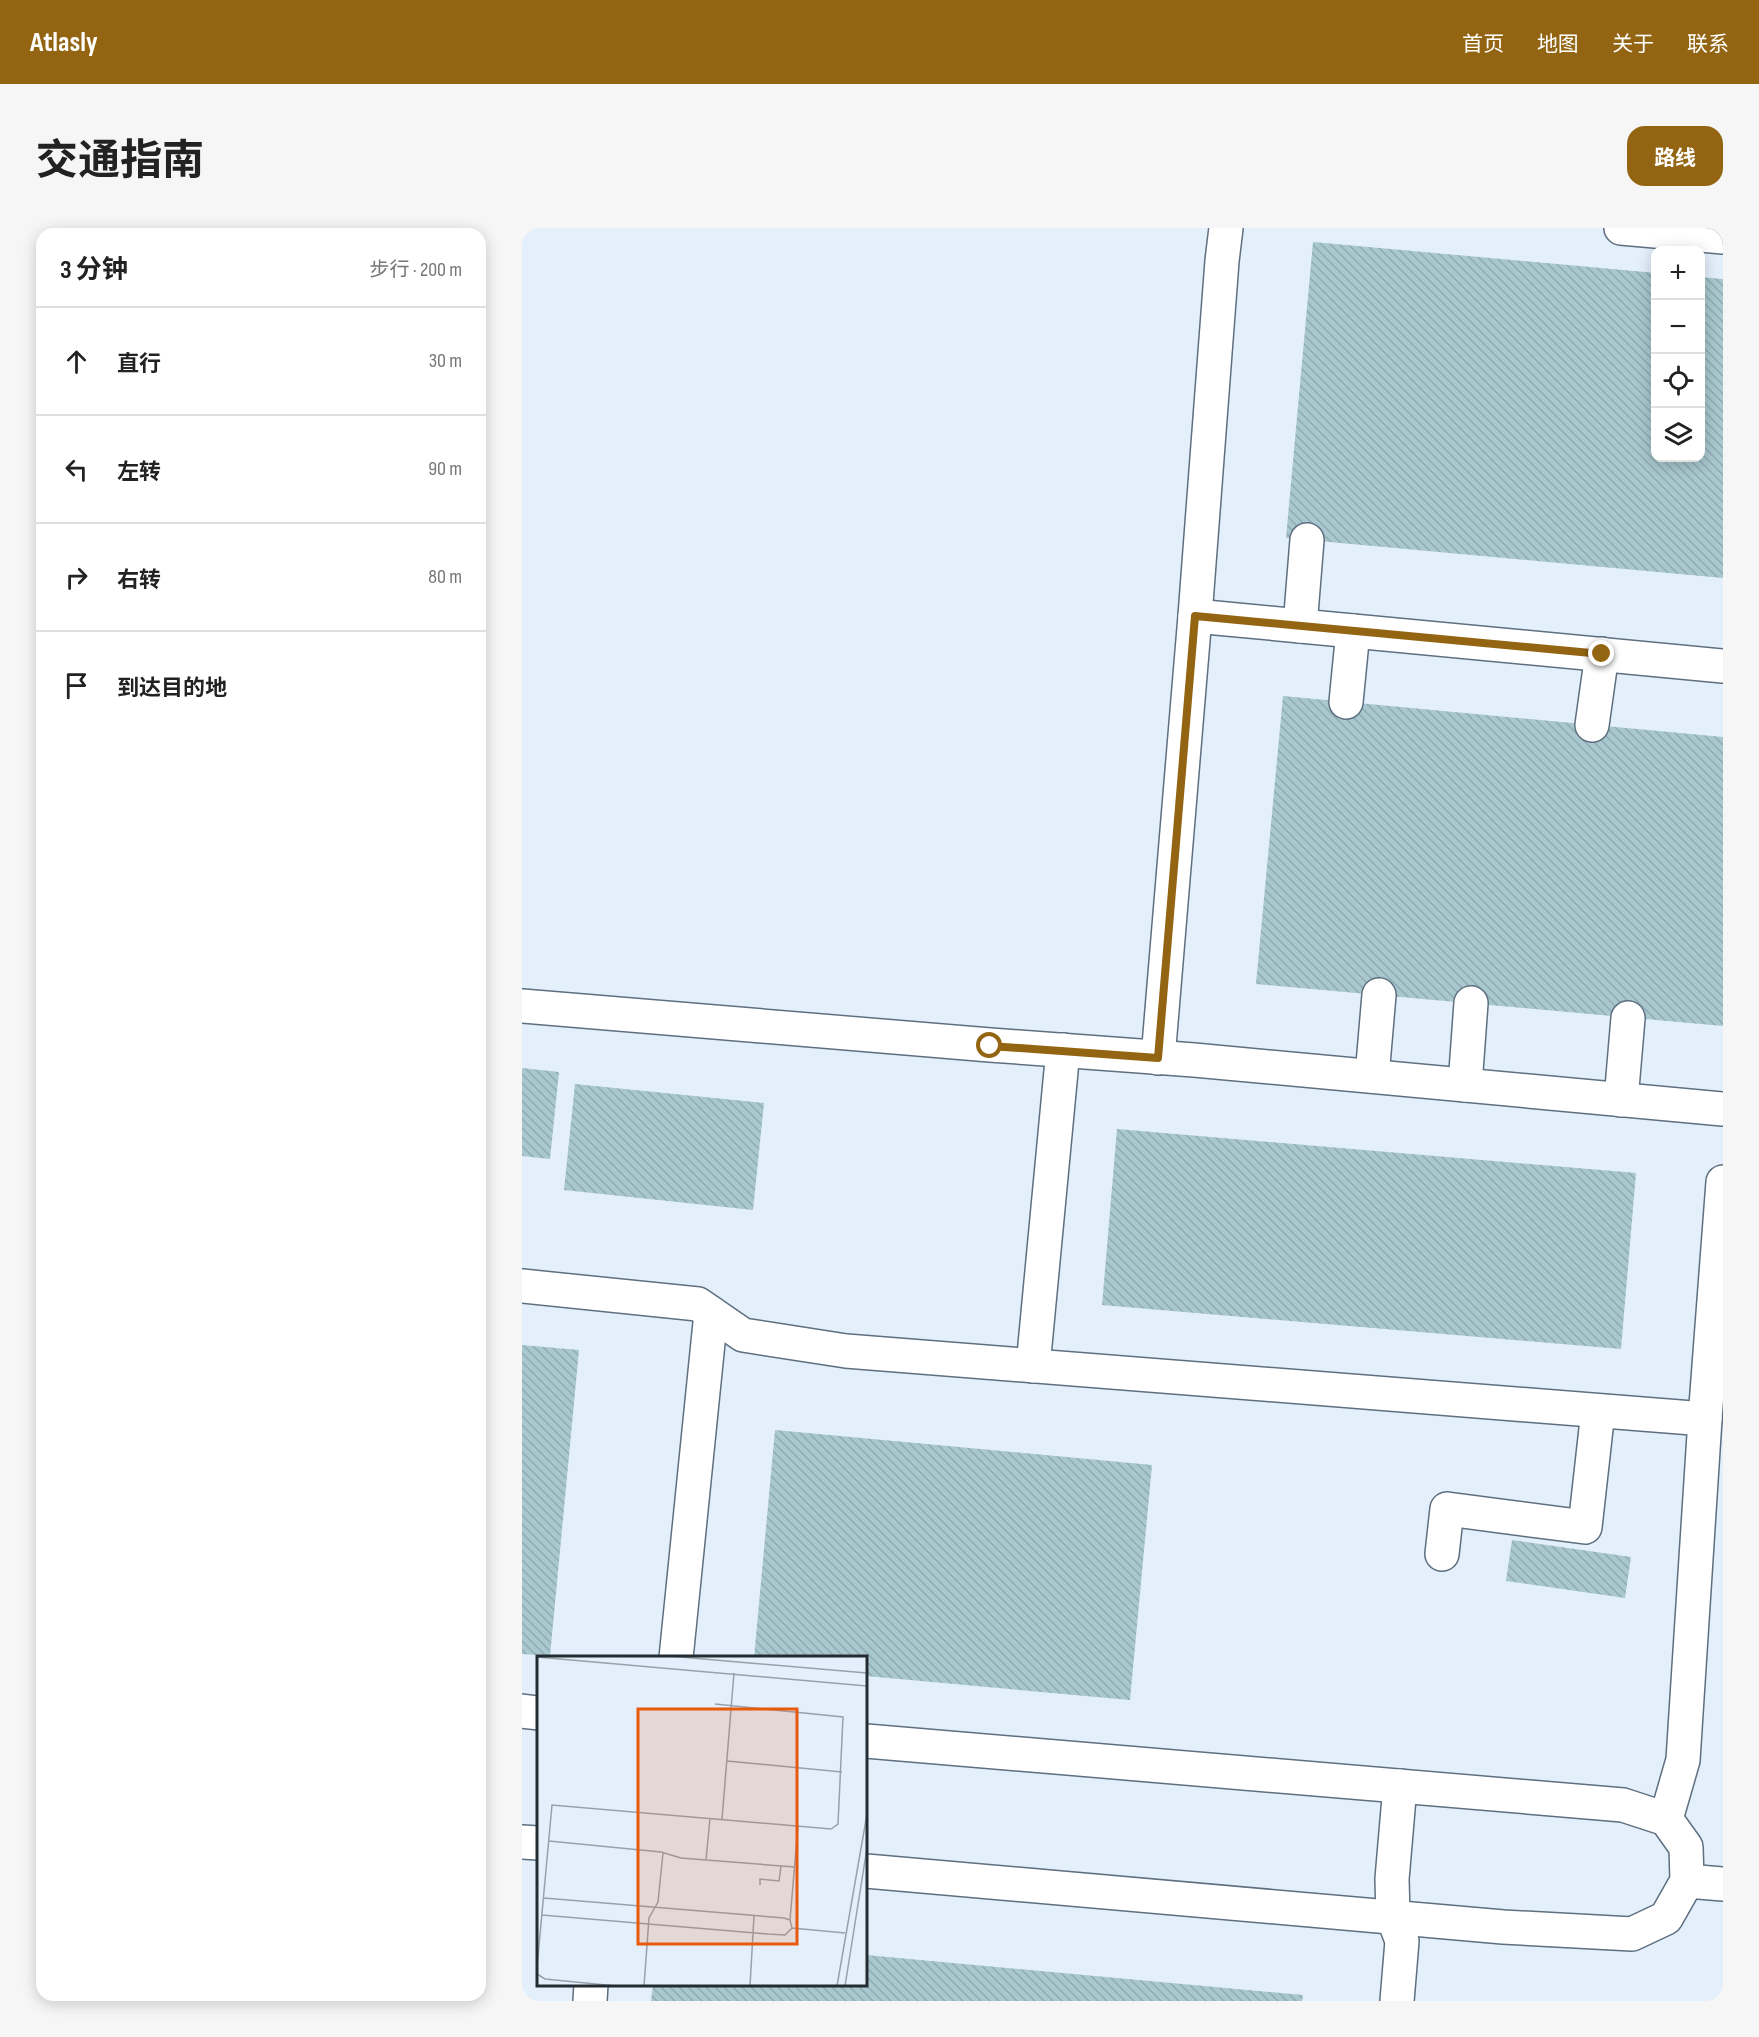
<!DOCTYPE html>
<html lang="zh">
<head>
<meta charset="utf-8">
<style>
	:root { --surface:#fff; --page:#f6f6f6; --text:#222; --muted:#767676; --line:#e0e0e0; --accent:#936512 }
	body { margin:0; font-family:"Sofia Sans Condensed","Noto Sans SC",sans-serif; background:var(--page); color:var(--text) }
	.controls { position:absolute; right:18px; top:18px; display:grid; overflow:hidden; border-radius:12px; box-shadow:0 3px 15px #0003 }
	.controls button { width:54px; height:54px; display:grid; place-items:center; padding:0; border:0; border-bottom:2px solid var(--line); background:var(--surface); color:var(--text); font:30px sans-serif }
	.stop { position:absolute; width:18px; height:18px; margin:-14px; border:4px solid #936512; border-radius:50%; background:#fff }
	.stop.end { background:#936512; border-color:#fff; box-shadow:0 2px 6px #0008 }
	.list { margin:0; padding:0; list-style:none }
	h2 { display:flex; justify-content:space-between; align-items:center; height:78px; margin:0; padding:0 24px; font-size:26px }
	h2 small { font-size:20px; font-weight:400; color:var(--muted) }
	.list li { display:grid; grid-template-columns:39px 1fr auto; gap:18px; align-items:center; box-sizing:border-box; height:108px; padding:0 24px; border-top:2px solid var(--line) }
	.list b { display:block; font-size:22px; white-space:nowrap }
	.list em { font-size:20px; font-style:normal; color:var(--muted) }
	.icon { flex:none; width:33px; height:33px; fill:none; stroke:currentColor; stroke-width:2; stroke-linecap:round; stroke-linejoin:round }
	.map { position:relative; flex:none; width:1201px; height:1773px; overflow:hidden; border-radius:18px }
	header { display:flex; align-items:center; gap:36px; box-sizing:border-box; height:84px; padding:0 30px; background:var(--accent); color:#fff }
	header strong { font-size:28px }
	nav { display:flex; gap:33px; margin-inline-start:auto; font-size:21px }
	.intro { display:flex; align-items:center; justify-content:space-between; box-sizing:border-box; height:144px; padding:0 36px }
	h1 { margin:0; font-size:42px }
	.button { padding:15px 27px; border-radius:18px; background:var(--accent); color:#fff; font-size:21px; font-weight:700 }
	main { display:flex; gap:36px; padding:0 36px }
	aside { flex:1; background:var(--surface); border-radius:18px; box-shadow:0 3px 15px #0003 }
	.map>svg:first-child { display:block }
	.building { fill:url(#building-back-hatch) }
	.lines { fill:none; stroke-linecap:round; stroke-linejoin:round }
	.minor-casing { stroke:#5d6f80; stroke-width:36 }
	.minor { stroke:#fff; stroke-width:33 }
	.route { stroke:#936512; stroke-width:8 }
	.inset-road { fill:none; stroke:#97a1ab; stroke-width:1.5 }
	.view { fill:#e8590c; fill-opacity:0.15; stroke:#e8590c; stroke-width:3 }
	.inset-edge { fill:none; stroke:#242c33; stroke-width:3 }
</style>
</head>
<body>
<header>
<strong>Atlasly</strong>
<nav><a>首页</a><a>地图</a><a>关于</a><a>联系</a></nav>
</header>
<div class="intro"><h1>交通指南</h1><a class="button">路线</a></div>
<main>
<aside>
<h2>3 分钟<small>步行 · 200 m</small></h2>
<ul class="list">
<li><svg class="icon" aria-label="ahead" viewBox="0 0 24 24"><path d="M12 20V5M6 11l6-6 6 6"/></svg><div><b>直行</b></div><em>30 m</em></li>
<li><svg class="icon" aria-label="left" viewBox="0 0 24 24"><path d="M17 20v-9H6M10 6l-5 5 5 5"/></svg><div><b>左转</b></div><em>90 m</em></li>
<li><svg class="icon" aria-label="right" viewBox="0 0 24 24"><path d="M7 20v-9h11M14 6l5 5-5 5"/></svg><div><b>右转</b></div><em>80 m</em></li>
<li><svg class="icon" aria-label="arrive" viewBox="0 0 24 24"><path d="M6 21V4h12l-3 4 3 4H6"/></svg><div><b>到达目的地</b></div></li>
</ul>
</aside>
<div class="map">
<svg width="1201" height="1773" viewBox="0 0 1201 1773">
	<defs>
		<pattern id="building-back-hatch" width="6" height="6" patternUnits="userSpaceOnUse" patternTransform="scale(1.5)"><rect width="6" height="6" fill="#a8c7ce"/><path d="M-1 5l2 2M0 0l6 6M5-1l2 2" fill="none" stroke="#90abb1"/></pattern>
	</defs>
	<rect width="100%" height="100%" fill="#e3effb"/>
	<g class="building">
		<path d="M791 14 1134 45V230H1178V49L1201 51V350L764 310Z"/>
		<path d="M761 468 1201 509V798L734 756Z"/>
		<path d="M0 840 37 844 28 931 0 928Z"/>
		<path d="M53 856 242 875 231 982 42 962Z"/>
		<path d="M595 901 1114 945 1099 1121 580 1077Z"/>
		<path d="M0 1117 57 1122 28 1428 0 1426Z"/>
		<path d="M253 1202 630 1237 608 1472 344 1448V1430H232Z"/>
		<path d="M990 1312 1109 1329 1103 1370 984 1353Z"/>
		<path d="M344 1727 781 1767 780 1773H129L131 1756H344Z"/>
	</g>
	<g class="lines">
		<defs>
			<g id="minor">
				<path d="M1099 0 1201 9"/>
				<path d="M673 388 1201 438"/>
				<path d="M778 398 785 312"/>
				<path d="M824 474 831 403"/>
				<path d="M1070 497 1080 426"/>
				<path d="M0 778 468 817 672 832 1201 881"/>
				<path d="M636 830 673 388 700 33 704 0"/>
				<path d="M850 848 857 767"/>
				<path d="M943 857 949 775"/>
				<path d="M1099 872 1106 790"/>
				<path d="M0 1058 176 1076 221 1107 324 1123 1183 1191"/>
				<path d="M511 1138 541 822"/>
				<path d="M920 1326 925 1281 1063 1299 1076 1183"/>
				<path d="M154 1430 189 1085"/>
				<path d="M0 1483 16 1485"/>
				<path d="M344 1513 1101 1577 1144 1591 1164 1619 1165 1653 1144 1690 1110 1706 981 1699 344 1643"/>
				<path d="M1144 1591 1161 1532 1183 1191 1201 954"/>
				<path d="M0 1614 16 1615"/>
				<path d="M1165 1653 1201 1656"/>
				<path d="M68 1773 69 1756"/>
				<path d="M875 1773 880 1713 871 1689 870 1651 878 1558"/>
			</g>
		</defs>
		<use href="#minor" class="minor-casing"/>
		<use href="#minor" class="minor"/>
	</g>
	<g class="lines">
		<path class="route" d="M468 818 636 830 673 388 1080 426"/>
	</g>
	<g transform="translate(15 1428)">
		<rect width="330" height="330" fill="#e3effb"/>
		<path class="inset-road" d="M132 0 330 17M0 1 330 30M190 105 305 116M185 163 197 17M12 185 124 196 144 202 258 211M169 204 173 162M223 229V223L242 225 244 210M5 259 231 278 248 279 255 272 253 264 247 262 7 242M253 264 261 170M255 272 308 277M0 311 15 149 294 173 301 168 306 61 178 48M0 318 8 323 79 330M107 330 112 262 121 246 126 197M213 330 217 260M300 330 330 158M308 330 330 192"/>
		<path class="view" d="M101 53H260V288H101Z"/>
		<rect width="330" height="330" class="inset-edge"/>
	</g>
</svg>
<div class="controls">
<button>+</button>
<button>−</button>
<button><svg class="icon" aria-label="locate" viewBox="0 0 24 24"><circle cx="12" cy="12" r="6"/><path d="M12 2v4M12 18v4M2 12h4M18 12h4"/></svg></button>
<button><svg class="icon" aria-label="layers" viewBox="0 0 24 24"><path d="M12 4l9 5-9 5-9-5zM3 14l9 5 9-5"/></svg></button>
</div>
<div class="stop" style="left:468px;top:818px"></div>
<div class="stop end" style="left:1080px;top:426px"></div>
</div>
</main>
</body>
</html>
